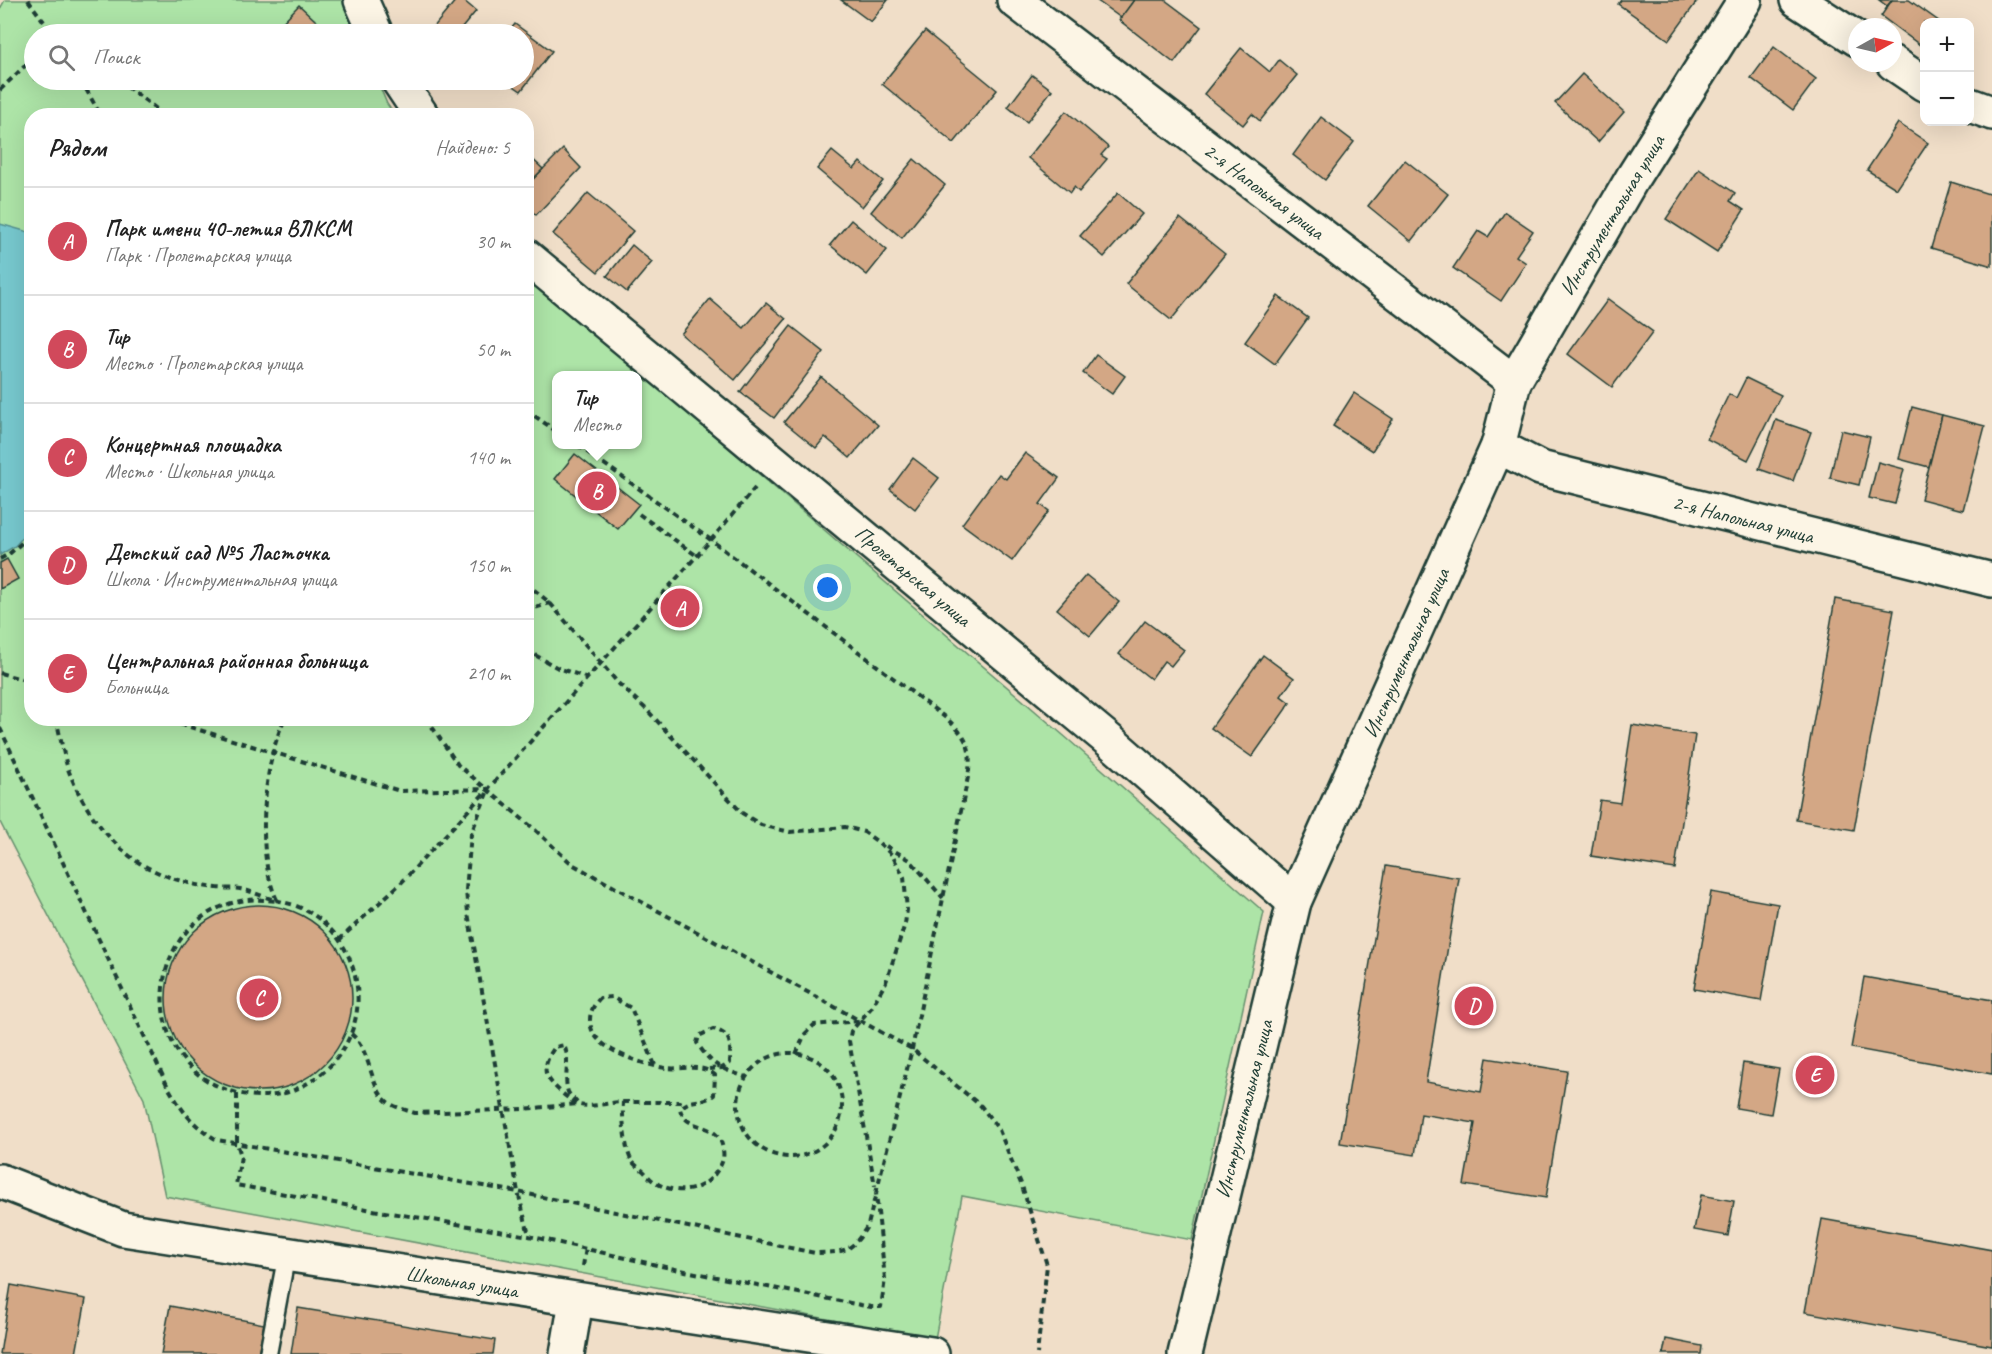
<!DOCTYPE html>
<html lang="ru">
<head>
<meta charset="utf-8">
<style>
	:root { --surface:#fff; --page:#f6f6f6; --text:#222; --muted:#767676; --line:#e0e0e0; --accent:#d1495b }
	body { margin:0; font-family:Caveat,sans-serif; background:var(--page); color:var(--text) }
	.controls { position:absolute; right:18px; top:18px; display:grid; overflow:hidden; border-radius:12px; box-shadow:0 6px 24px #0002 }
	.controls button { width:54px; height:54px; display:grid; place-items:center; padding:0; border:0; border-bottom:2px solid var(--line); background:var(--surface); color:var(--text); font:30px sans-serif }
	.compass { position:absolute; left:1848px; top:18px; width:54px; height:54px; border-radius:50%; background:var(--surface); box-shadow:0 6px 24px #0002; rotate:82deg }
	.you { position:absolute; left:828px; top:588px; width:21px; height:21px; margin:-15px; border:4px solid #fff; border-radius:50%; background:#1a73e8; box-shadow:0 0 0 9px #1a73e833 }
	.badge { display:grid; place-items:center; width:39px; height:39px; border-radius:50%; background:var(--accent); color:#fff; font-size:20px; font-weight:700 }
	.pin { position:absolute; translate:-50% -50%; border:3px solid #fff; box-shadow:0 2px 6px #0006 }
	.popup { position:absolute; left:552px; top:371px; width:90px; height:78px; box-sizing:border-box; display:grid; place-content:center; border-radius:12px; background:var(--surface); filter:drop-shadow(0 2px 4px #0005); font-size:20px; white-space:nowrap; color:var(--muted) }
	.popup b { font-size:22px; color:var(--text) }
	.popup::after { content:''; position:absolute; left:50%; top:100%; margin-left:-12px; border:12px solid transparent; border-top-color:var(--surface) }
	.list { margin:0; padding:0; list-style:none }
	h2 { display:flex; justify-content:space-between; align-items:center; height:78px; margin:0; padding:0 24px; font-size:26px }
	h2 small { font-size:20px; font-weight:400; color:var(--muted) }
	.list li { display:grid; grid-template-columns:39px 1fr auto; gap:18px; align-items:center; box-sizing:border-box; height:108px; padding:0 24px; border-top:2px solid var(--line) }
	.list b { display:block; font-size:22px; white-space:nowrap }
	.list p { margin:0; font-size:20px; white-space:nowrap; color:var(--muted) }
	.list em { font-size:20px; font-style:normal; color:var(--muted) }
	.icon { flex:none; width:33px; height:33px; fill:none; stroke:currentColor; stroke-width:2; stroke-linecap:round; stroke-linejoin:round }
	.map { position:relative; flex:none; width:1992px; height:1354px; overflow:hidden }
	.search { position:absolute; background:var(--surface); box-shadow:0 6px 24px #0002; left:24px; top:24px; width:510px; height:66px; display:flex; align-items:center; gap:15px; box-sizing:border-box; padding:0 21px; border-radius:33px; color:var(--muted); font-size:22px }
	.panel { position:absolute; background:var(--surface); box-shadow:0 6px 24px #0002; left:24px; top:108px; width:510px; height:618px; border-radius:24px }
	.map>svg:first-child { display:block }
	.green { fill:#ade4a7; stroke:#66906e; stroke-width:1.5; fill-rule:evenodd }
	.water { fill:#77c8ce; stroke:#549090; stroke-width:1.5 }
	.building { fill:#d3a785; stroke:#1f3d34; stroke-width:1.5 }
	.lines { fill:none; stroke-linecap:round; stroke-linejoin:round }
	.lane-casing { stroke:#1f3d34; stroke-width:21 }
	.street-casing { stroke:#1f3d34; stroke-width:38 }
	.path { stroke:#1f3d34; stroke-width:4; stroke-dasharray:6 4.5; stroke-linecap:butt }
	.lane { stroke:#fcf5e5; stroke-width:16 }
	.street { stroke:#fcf5e5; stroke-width:33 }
	.labels { text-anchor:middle; stroke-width:4.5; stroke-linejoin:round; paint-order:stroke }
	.street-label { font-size:21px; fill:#1f3d34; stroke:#fcf5e5 }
</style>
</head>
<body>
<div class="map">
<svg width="1992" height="1354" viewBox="0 0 1992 1354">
	<rect width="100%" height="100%" fill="#f0dec8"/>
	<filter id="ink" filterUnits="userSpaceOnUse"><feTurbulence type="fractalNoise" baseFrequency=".0167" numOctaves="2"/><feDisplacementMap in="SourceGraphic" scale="12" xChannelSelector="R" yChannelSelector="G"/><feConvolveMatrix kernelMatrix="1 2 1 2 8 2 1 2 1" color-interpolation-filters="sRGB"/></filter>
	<g filter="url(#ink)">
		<path class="green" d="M5 0H346L359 34H34V80H377L387 104 395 115 32 116V718H526L527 277 581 321 1070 741 1264 912 1192 1240 962 1196 935 1339 165 1196 144 1099 0 822V9ZM556 376H638V444H556Z"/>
		<path class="water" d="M0 224 32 233 31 528 15 546 0 555Z"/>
		<g class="building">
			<path d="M456 0H463L476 11 457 34H428Z"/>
			<path d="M841 0H888L871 22Z"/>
			<path d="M1096 0H1134L1121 18Z"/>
			<path d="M1134 0H1165L1201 27 1174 63 1119 20Z"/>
			<path d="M1621 0H1698L1669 40 1618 4Z"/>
			<path d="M1879 0H1892L1887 6Z"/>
			<path d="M1892 0H1909L1940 22H1924V48L1881 16Z"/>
			<path d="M299 5 330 34H286L278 27Z"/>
			<path d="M515 24 552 51 521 91 505 80H524V34H507Z"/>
			<path d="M925 31 997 90 954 143 882 84Z"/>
			<path d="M1774 47 1816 79 1793 110 1751 78Z"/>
			<path d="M1241 48 1270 72 1279 60 1297 75 1260 121 1252 114 1243 125 1204 94Z"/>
			<path d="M1582 74 1624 112 1598 142 1555 103Z"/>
			<path d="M1032 75 1052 90 1027 122 1008 107Z"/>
			<path d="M1066 111 1108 147 1101 155 1107 159 1079 192 1074 187 1070 193 1028 158Z"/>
			<path d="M1321 117 1354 142 1325 180 1293 155Z"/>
			<path d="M1898 123 1928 143 1897 189 1867 170Z"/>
			<path d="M563 149 581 168 536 215 526 206V186Z"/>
			<path d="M832 151 854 169 860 162 883 181 862 207 817 169Z"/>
			<path d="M526 153 543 169 526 186Z"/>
			<path d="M914 159 945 185 902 238 871 212Z"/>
			<path d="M1405 160 1448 194 1411 241 1368 206Z"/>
			<path d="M1699 169 1735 193 1730 201 1744 210 1717 252 1666 219Z"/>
			<path d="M1951 182 1992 195V266L1931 248Z"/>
			<path d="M588 193 633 231 598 272 553 234Z"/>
			<path d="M1118 193 1142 214 1104 257 1080 236Z"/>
			<path d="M1505 212 1533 231 1516 256 1526 263 1501 301 1453 268 1478 231 1488 237Z"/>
			<path d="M1180 218 1225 254 1171 320 1126 284Z"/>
			<path d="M851 220 887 250 867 275 830 245Z"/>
			<path d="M632 245 652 262 627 292 607 276Z"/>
			<path d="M1278 296 1308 318 1275 364 1245 342Z"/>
			<path d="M710 299 744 328 766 303 786 319 735 380 681 334Z"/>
			<path d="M1608 299 1653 332 1612 387 1568 354Z"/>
			<path d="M791 326 824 352 774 418 740 392Z"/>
			<path d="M1096 355 1125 376 1112 394 1083 373Z"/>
			<path d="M821 377 878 425 850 458 825 437 816 448 784 422Z"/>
			<path d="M1746 378 1781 395 1748 460 1707 439 1729 394 1736 398Z"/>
			<path d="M1354 393 1393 419 1372 451 1333 426Z"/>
			<path d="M1912 407 1942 415 1929 467 1899 459Z"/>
			<path d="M1942 415 1985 426 1963 510 1921 499Z"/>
			<path d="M1776 420 1811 432 1793 481 1759 469Z"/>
			<path d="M1841 430 1870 437 1859 485 1830 478Z"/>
			<path d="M1025 453 1059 478 1040 504 1049 511 1012 561 962 524 999 474 1006 479Z"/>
			<path d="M575 454 639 504 618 529 555 479Z"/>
			<path d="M913 458 939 478 915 509 890 489Z"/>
			<path d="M1878 462 1904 469 1895 504 1869 498Z"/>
			<path d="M7 559 18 579 0 589V563Z"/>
			<path d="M1086 575 1119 602 1090 636 1057 609Z"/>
			<path d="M1835 599 1894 610 1854 830 1796 820Z"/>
			<path d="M1145 621 1184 650 1171 666 1164 661 1151 679 1119 654Z"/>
			<path d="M1263 655 1294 678 1281 696 1290 703 1252 757 1211 728Z"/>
			<path d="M1632 725 1695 735 1675 869 1591 856 1600 800 1620 803Z"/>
			<path d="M1386 866 1459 878 1426 1082 1481 1092 1487 1058 1567 1071 1546 1198 1464 1185 1475 1123 1421 1114 1415 1155 1340 1143Z"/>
			<path d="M1711 892 1778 904 1761 1001 1694 989Z"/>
			<circle cx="259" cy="998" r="93"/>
			<path d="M1864 977 1992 1000V1074L1851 1048Z"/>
			<path d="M1743 1063 1779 1069 1771 1114 1736 1108Z"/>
			<path d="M1701 1195 1734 1201 1728 1236 1694 1230Z"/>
			<path d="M1822 1219 1992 1250V1346L1805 1312Z"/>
			<path d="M11 1285 86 1299 76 1354H0Z"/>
			<path d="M170 1306 264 1324 258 1354H161Z"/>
			<path d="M298 1308 495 1340 493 1354H291Z"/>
			<path d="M1666 1339 1702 1346 1701 1354H1663Z"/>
		</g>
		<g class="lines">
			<defs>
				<path id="lane" d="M268 1354 287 1253"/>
				<g id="street">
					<path d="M361 0 376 34"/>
					<path d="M1014 0 1514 382"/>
					<path d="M1797 0 1857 39"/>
					<path d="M1893 63 1924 84"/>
					<path d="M398 80 422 116"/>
					<path d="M1970 105 1992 113"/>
					<path d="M526 256 1111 742 1294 902"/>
					<path d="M1498 446 1540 468 1992 580"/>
					<path d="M0 1181 123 1229 932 1354"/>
					<path d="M567 1354 576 1301"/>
					<path d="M1185 1354 1294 902 1498 446 1514 382 1633 177 1745 0"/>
				</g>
			</defs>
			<use href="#lane" class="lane-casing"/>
			<use href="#street" class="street-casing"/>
			<g class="path">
				<path d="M28 0 53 34"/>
				<path d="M81 80 101 116"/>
				<path d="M118 80 166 116"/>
				<path d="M0 90 34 57"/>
				<path d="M526 410 556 431"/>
				<path d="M639 514 697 556"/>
				<path d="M0 559 9 554 32 534"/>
				<path d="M526 583 550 603 618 683 647 710 742 813 761 825 790 832 845 827 864 832 878 842 892 855 904 877 907 910 905 924 886 982 871 1008 851 1031 849 1041 875 1186"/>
				<path d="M526 611 550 603"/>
				<path d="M526 650 558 668 588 678"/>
				<path d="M0 673 32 682"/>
				<path d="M56 718C60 735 63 753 68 769 80 801 100 831 126 853 149 873 187 885 217 888 225 889 233 888 240 889 251 891 261 896 272 899 279 901 287 903 294 905 337 921 362 965 357 1010 353 1041 334 1069 306 1084 281 1099 251 1099 225 1089 136 1057 144 924 236 902 250 898 263 900 278 901"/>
				<path d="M160 718 400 791 488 789"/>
				<path d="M426 718 458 765 533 828 572 864 912 1049 981 1106 999 1130 1022 1186 1047 1265 1037 1354"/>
				<path d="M0 728 168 1087C183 1112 191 1124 217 1140L518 1192 815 1253C847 1252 851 1252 868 1225L912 1049 968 777C973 748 967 737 946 718L711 540 576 444"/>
				<path d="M487 793 471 834 466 890 468 913 518 1192 529 1235"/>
				<path d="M886 846 910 860 943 898"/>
				<path d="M277 900C255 855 263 763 285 718"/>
				<path d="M339 940 402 882 488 789 711 540 755 488"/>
				<path d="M351 1034C371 1048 369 1089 389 1103 397 1108 406 1110 415 1113L523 1109 578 1104C575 1100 570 1096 568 1092 563 1077 571 1060 564 1045L555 1047C550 1053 544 1065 546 1073 548 1083 571 1102 580 1105 593 1108 609 1102 623 1102 622 1114 625 1152 632 1161 634 1165 639 1167 642 1170 646 1173 648 1177 652 1180 672 1195 698 1194 714 1175 720 1167 725 1160 723 1150 719 1119 686 1133 680 1109 691 1097 702 1104 714 1095L715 1075C701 1063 683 1070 666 1068 645 1065 597 1051 591 1027 588 1015 592 1007 600 998L612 997 631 1008 655 1065"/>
				<circle cx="790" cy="1105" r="52"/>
				<path d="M796 1054 805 1034 814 1025 859 1021"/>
				<path d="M709 1069 722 1068 730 1063C730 1045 733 1034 713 1029L699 1036 697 1043C713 1067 720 1068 746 1077"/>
				<path d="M237 1094V1143L241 1156 236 1185 367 1209 529 1236 670 1268 871 1307H881L885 1279 876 1193"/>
				<path d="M623 1102H685"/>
				<path d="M583 1266 586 1248"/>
			</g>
			<use href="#lane" class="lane"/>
			<use href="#street" class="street"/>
		</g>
	</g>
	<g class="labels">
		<g class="street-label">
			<text transform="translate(1264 191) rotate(37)" y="7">2-я Напольная улица</text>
			<text transform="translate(1612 215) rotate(-59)" y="7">Инструментальная улица</text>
			<text transform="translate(1743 519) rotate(14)" y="7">2-я Напольная улица</text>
			<text transform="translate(913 576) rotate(40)" y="7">Пролетарская улица</text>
			<text transform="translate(1406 653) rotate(-66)" y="7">Инструментальная улица</text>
			<text transform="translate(1244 1109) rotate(-76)" y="7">Инструментальная улица</text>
			<text transform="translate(462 1282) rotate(9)" y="7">Школьная улица</text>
		</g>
	</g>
</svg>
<div class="controls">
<button>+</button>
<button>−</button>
</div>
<svg class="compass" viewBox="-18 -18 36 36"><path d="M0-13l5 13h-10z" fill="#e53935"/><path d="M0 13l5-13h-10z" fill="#767676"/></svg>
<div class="you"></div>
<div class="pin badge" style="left:680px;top:608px">A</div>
<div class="pin badge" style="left:597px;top:491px">B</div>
<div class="popup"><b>Тир</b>Место</div>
<div class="pin badge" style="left:259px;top:998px">C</div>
<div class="pin badge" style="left:1474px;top:1006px">D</div>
<div class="pin badge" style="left:1815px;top:1075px">E</div>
<div class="search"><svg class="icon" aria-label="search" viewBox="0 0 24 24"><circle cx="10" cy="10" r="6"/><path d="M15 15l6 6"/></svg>Поиск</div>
<section class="panel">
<h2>Рядом<small>Найдено: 5</small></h2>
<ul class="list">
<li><span class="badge">A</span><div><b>Парк имени 40-летия ВЛКСМ</b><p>Парк · Пролетарская улица</p></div><em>30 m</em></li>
<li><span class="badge">B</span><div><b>Тир</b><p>Место · Пролетарская улица</p></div><em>50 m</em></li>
<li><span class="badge">C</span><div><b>Концертная площадка</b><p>Место · Школьная улица</p></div><em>140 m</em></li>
<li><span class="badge">D</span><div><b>Детский сад №5 Ласточка</b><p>Школа · Инструментальная улица</p></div><em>150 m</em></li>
<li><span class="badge">E</span><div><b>Центральная районная больница</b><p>Больница</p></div><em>210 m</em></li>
</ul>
</section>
</div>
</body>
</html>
